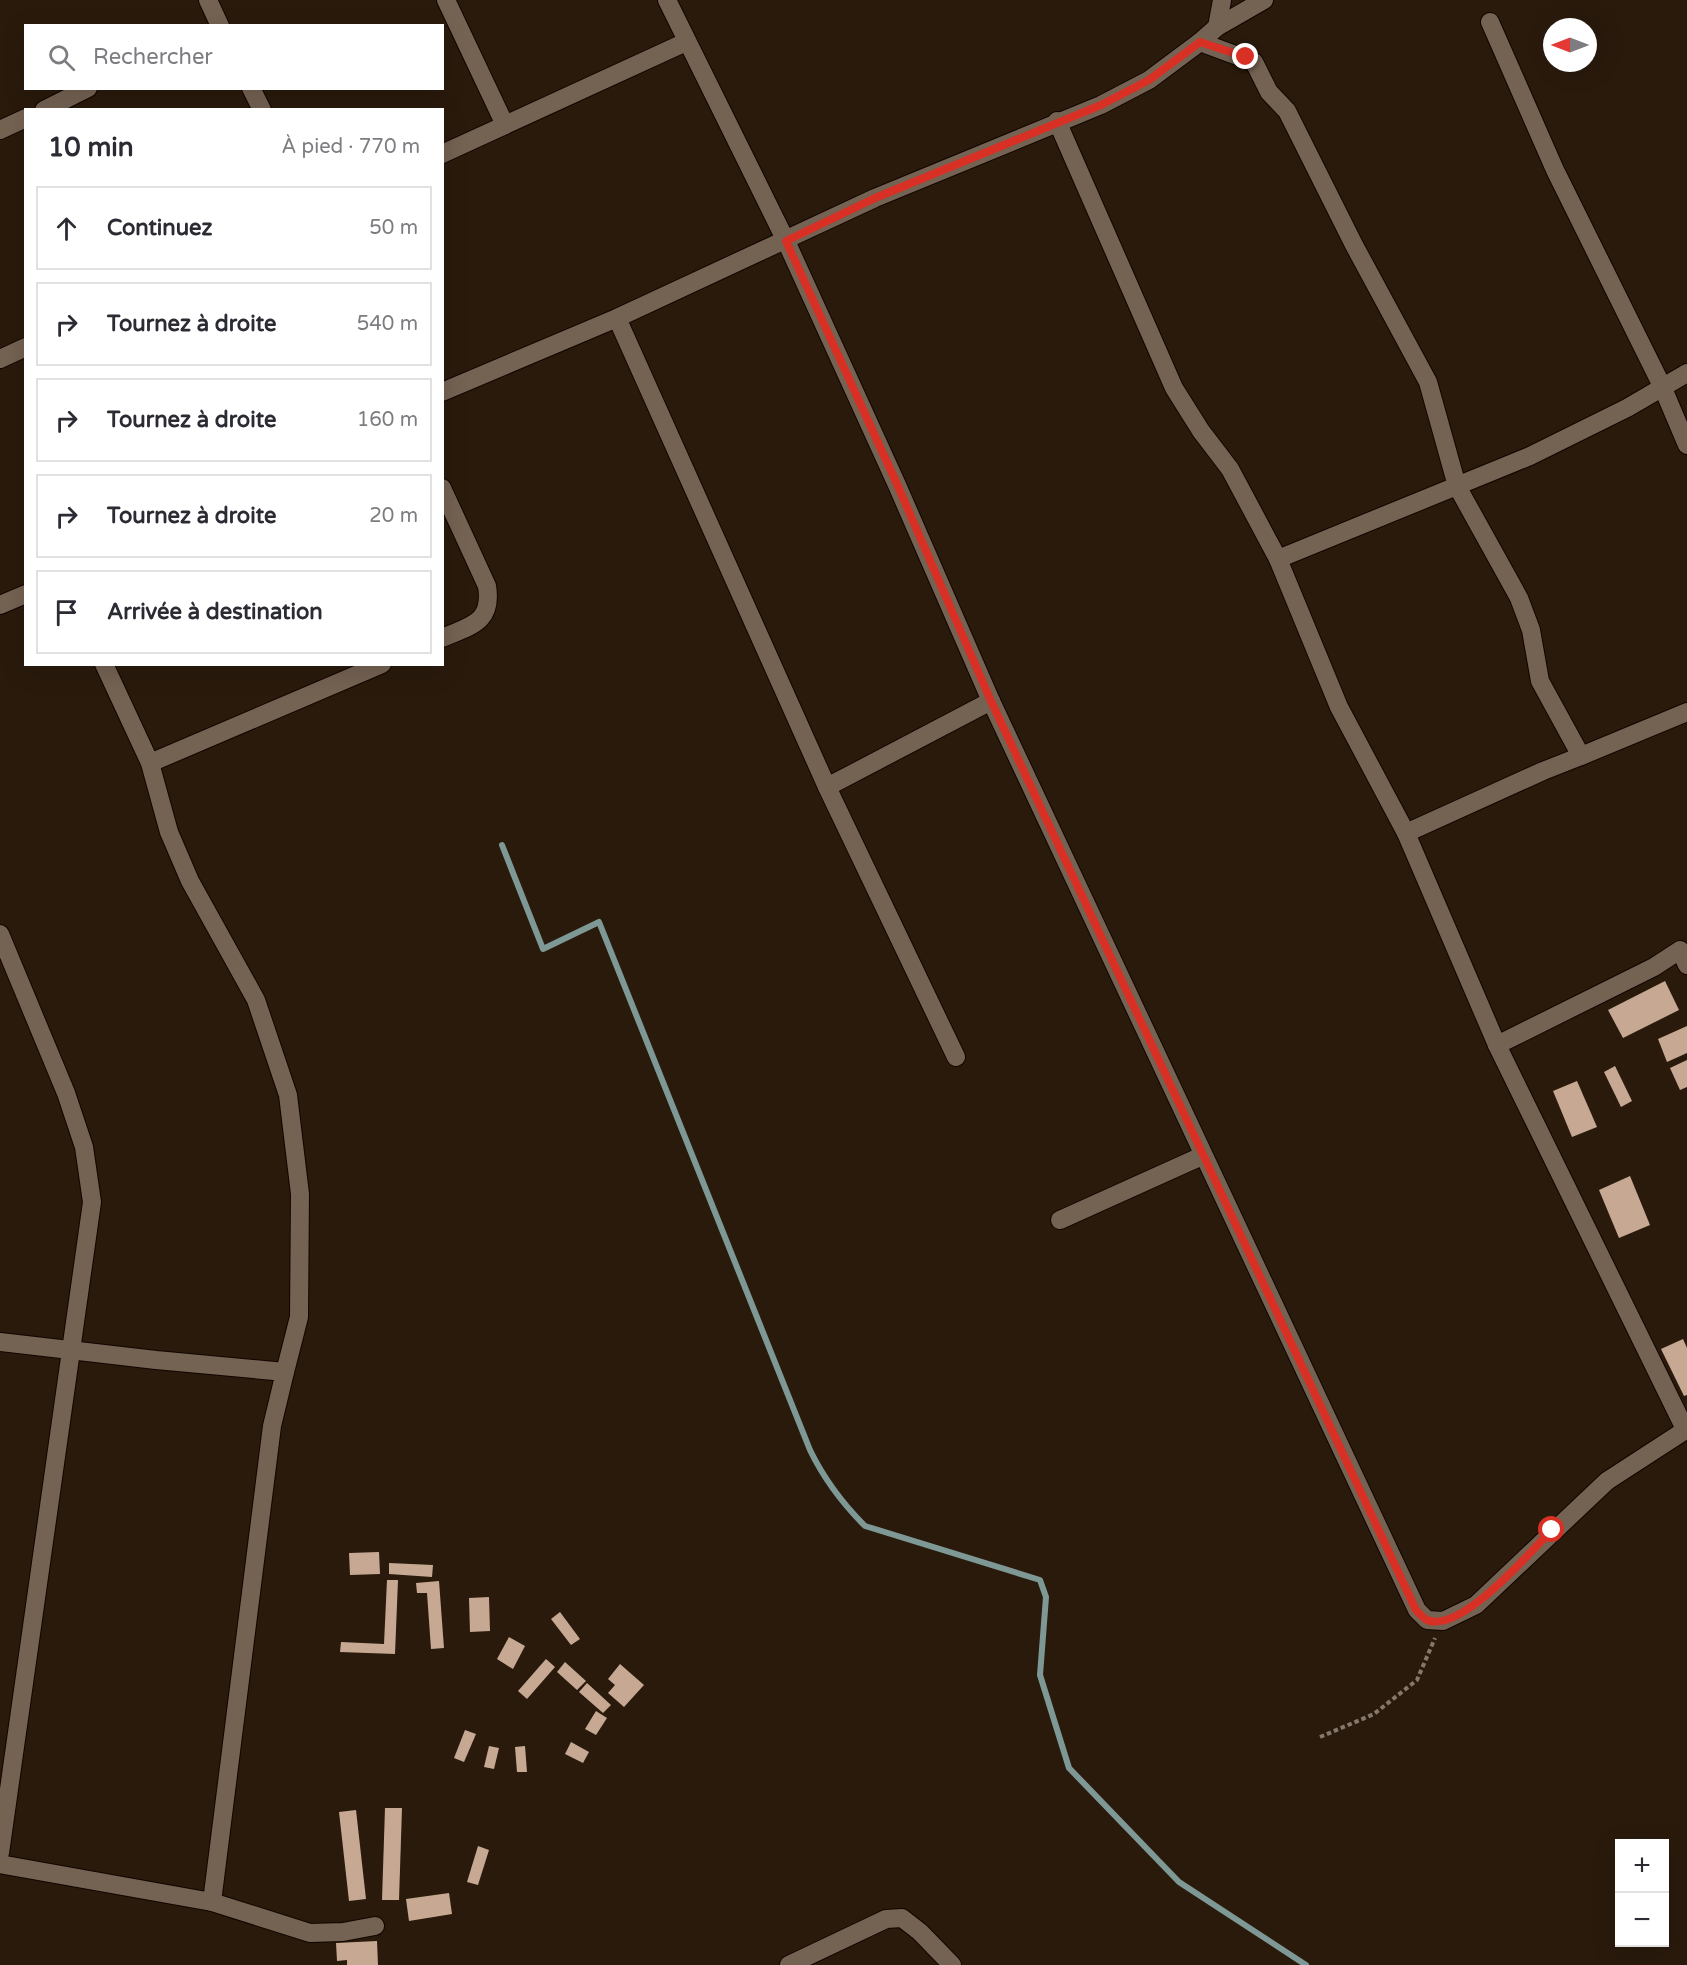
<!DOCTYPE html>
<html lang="fr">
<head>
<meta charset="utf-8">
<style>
	:root { --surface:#fff; --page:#f7f7f7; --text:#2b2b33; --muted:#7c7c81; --line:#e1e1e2 }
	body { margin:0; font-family:"Varela Round",sans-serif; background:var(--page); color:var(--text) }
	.controls { position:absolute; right:18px; bottom:18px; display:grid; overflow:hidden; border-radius:0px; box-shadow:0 6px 24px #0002 }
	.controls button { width:54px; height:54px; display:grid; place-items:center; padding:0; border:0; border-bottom:2px solid var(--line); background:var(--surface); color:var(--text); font:30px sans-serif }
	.compass { position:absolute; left:1543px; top:18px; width:54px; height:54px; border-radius:50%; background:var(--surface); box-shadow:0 6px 24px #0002; rotate:270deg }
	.stop { position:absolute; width:18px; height:18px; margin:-14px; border:4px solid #d93025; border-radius:50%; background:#fff }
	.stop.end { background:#d93025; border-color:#fff; box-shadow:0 2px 6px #0008 }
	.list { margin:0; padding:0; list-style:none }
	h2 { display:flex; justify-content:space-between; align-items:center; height:78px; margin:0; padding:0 24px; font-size:26px }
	h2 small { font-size:20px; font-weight:400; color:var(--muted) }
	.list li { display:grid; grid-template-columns:39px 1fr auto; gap:18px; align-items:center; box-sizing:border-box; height:84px; margin:0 12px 12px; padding:0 12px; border:2px solid var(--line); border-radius:0px }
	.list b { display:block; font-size:22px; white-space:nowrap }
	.list em { font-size:20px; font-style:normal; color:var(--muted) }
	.icon { flex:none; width:33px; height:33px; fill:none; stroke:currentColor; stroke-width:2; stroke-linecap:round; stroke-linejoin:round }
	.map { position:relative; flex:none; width:1687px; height:1965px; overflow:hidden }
	.search { position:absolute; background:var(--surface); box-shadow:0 6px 24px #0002; left:24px; top:24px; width:420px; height:66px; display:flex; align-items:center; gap:15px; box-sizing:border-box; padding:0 21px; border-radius:0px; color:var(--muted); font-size:22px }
	.panel { position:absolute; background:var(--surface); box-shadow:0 6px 24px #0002; left:24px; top:108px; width:420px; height:558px; border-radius:0px }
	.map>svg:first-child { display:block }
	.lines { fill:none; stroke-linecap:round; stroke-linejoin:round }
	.stream { stroke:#7e9896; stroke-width:6 }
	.building { fill:#c7a993 }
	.street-casing { stroke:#110500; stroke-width:20 }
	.path { stroke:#84776b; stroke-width:4; stroke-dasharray:4.5 3; stroke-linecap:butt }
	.street { stroke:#746252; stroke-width:18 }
	.route { stroke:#d93025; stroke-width:8 }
</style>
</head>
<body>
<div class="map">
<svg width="1687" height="1965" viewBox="0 0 1687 1965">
	<rect width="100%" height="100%" fill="#291a0c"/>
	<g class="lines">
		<path class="stream" d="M502 845 543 949 599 922 810 1450C824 1479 842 1503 865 1526L1040 1580 1046 1597 1040 1675 1069 1768 1179 1882 1306 1965"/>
	</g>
	<g class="building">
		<path d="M1665 981 1679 1010 1623 1038 1608 1010Z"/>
		<path d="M1687 1026V1053L1667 1062 1658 1039Z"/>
		<path d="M1687 1060V1087L1680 1090 1670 1068Z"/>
		<path d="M1615 1066 1632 1101 1621 1107 1604 1072Z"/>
		<path d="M1577 1081 1597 1127 1572 1137 1553 1091Z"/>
		<path d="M1630 1176 1650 1225 1619 1238 1599 1190Z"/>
		<path d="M1683 1339 1687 1348V1395L1684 1396 1661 1349Z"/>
		<path d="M379 1552 380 1574 350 1575 349 1553Z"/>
		<path d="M389 1563 433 1565 432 1577 389 1574Z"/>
		<path d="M387 1580H398L395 1654 340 1652 341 1642 384 1644Z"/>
		<path d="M439 1581 444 1648 431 1649 427 1593H417L416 1583Z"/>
		<path d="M489 1597 490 1631 470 1632 469 1598Z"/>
		<path d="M560 1612 580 1639 571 1645 551 1619Z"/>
		<path d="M509 1637 525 1646 513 1669 497 1659Z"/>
		<path d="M546 1659 555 1667 527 1699 518 1691Z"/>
		<path d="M565 1662 586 1681 577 1690 557 1672Z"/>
		<path d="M620 1664 644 1685 624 1707 608 1693 615 1685 608 1679Z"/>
		<path d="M587 1683 611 1705 603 1713 579 1692Z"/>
		<path d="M596 1711 607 1718 596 1735 585 1729Z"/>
		<path d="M465 1730 476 1734 464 1762 454 1758Z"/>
		<path d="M571 1742 589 1752 583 1763 565 1754Z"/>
		<path d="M489 1746 499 1748 494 1769 484 1767Z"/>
		<path d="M525 1746 527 1772H517L515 1747Z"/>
		<path d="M385 1808H402L399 1900H382Z"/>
		<path d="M356 1810 366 1899 349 1901 339 1812Z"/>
		<path d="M478 1846 489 1850 478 1885 467 1882Z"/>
		<path d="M449 1893 452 1914 409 1921 406 1899Z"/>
		<path d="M377 1941 378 1965H347V1960L337 1961 336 1943Z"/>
	</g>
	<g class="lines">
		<defs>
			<g id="street">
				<path d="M208 0 220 26"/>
				<path d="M446 0 505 125"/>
				<path d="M667 0 786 241 897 485 991 701 1417 1610 1427 1620 1443 1621 1476 1605 1607 1481 1687 1429"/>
				<path d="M1490 22 1555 170 1662 386 1687 445"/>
				<path d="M1217 27 1264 0"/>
				<path d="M1200 42 1254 62 1269 92 1287 111 1354 245 1428 382 1457 486 1519 598 1531 630 1540 681 1581 756 1543 771 1406 833"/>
				<path d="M251 88 262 110"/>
				<path d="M44 110 88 88"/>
				<path d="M1057 121 1174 388 1201 431 1230 469 1278 559 1339 707 1406 833 1497 1045 1685 1429"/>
				<path d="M0 130 26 118"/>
				<path d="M442 154 686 42"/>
				<path d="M617 318 827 787 956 1057"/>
				<path d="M0 359 26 347"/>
				<path d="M442 392 617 318 875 198 1101 105 1149 80 1200 42 1217 27 1222 0"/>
				<path d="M442 488 487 586C493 623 470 626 442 638"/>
				<path d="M1278 559 1530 456 1627 408 1687 373"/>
				<path d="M0 605 26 594"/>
				<path d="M104 664 150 763 169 832 190 881 256 1000 288 1095 300 1194 299 1317 285 1372"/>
				<path d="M1581 756 1687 712"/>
				<path d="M150 763 382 664"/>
				<path d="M827 787 991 701"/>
				<path d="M0 934 66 1093 84 1147 92 1202 0 1853"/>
				<path d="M1497 1045 1654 967 1680 950 1687 965"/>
				<path d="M1060 1220 1202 1156"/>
				<path d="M0 1342 156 1360 285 1372 272 1426 212 1902"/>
				<path d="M0 1864 212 1902 310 1933 343 1932 375 1926"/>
				<path d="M789 1965 886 1919 902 1918 920 1932 952 1965"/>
			</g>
		</defs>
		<use href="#street" class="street-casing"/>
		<path class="path" d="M1320 1737 1374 1714 1417 1680 1435 1638"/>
		<use href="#street" class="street"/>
	</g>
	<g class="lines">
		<path class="route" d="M1246 57 1200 42 1149 80 1101 105 875 198 786 241 897 484 991 701 1416 1610C1419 1613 1423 1618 1427 1620 1461 1634 1530 1552 1552 1530"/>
	</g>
</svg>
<div class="controls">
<button>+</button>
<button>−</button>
</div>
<svg class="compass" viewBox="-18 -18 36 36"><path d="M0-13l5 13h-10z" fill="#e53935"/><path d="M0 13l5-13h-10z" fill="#7c7c81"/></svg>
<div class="stop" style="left:1552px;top:1530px"></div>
<div class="stop end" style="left:1246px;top:57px"></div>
<div class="search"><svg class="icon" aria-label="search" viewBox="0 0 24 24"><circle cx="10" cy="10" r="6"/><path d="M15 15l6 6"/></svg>Rechercher</div>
<section class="panel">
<h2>10 min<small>À pied · 770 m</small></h2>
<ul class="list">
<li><svg class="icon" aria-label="ahead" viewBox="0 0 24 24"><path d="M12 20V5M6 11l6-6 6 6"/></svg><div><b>Continuez</b></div><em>50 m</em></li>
<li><svg class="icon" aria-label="right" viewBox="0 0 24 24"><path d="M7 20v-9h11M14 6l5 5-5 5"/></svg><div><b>Tournez à droite</b></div><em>540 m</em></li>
<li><svg class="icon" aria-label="right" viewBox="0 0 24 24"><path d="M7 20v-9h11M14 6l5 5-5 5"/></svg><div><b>Tournez à droite</b></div><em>160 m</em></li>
<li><svg class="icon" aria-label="right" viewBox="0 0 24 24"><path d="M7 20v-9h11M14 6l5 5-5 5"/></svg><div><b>Tournez à droite</b></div><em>20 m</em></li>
<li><svg class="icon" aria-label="arrive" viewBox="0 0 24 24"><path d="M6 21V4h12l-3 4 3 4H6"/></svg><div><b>Arrivée à destination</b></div></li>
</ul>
</section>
</div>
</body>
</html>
